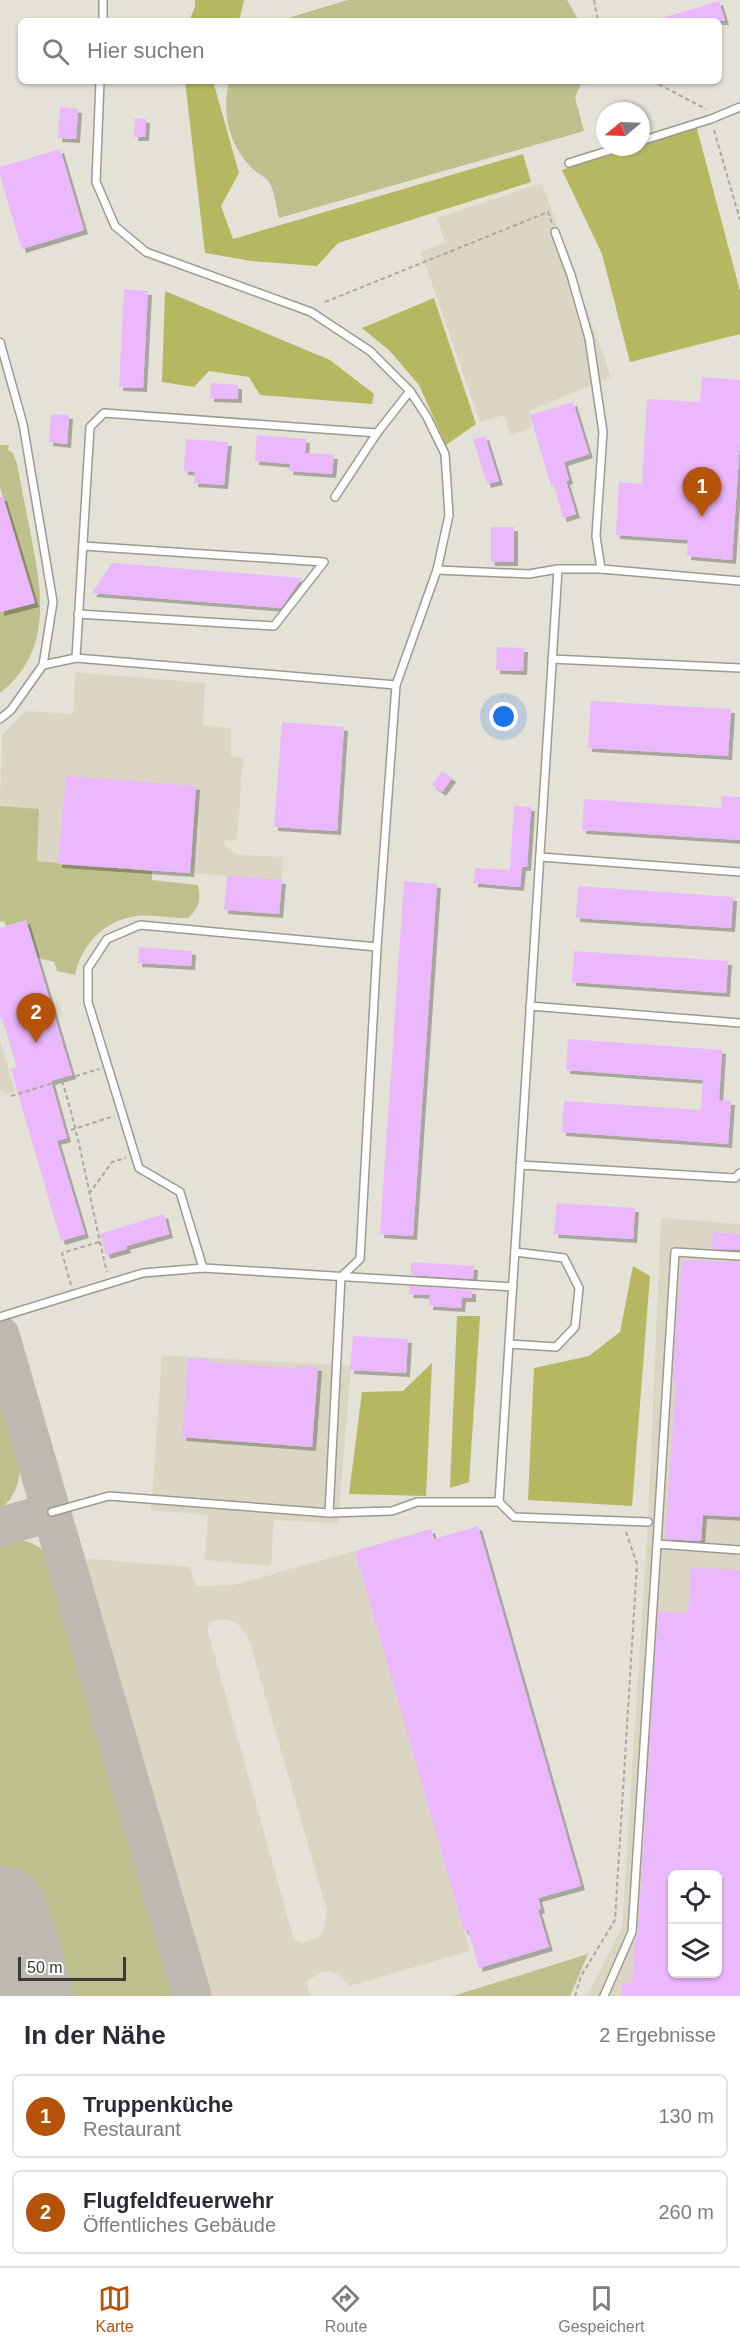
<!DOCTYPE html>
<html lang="de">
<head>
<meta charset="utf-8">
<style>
	:root { --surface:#fff; --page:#f7f7f7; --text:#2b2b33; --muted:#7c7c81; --line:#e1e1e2; --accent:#b45309 }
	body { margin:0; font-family:Helvetica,sans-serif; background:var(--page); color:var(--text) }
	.controls { position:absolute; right:18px; bottom:18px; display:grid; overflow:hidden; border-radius:9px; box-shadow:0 2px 4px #0004 }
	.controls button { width:54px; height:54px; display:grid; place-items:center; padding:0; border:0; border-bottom:2px solid var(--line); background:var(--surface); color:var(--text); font:30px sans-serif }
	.compass { position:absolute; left:596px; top:102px; width:54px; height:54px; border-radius:50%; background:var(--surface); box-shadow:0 2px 4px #0004; rotate:251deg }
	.scale { position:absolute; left:18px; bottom:15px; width:108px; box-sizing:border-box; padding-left:6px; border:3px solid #3b3a36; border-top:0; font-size:16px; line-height:21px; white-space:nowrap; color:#3b3a36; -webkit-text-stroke:4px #fff; paint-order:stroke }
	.you { position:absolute; left:504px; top:717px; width:21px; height:21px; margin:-15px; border:4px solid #fff; border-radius:50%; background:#1a73e8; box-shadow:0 0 0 9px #1a73e833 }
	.badge { display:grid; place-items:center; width:39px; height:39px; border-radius:50%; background:var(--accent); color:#fff; font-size:20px; font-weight:700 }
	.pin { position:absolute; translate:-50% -50px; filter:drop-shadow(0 2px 3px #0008) }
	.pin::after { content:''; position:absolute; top:32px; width:21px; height:18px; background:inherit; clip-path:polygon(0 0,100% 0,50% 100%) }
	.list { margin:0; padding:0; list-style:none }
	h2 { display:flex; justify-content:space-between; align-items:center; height:78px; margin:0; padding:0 24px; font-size:26px }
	h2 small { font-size:20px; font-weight:400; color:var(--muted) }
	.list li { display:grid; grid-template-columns:39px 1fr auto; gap:18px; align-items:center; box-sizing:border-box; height:84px; margin:0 12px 12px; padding:0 12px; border:2px solid var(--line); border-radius:9px }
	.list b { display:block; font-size:22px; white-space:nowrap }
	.list p { margin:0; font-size:20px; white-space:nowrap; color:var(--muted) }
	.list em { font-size:20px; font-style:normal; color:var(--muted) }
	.icon { flex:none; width:33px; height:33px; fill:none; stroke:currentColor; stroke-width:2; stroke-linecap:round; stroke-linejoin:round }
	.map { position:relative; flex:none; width:740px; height:1996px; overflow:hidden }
	.search { position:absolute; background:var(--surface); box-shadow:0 2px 4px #0004; left:18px; right:18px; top:18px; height:66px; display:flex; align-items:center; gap:15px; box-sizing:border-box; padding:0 21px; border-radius:9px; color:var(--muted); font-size:22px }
	.sheet { height:270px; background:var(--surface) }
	nav { display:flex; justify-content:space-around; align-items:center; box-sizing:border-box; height:84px; border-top:2px solid var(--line); background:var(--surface); font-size:16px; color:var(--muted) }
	nav a { display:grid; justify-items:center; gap:3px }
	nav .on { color:var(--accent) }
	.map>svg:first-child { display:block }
	.built { fill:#dbd6c4; fill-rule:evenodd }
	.green { fill:#bdbf8c }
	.forest { fill:#b5b861 }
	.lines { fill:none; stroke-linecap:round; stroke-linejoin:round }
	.taxiway { stroke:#bcbab0; stroke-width:39 }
	.runway { stroke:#bcbab0; stroke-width:98 }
	.building { fill:#ebb7fd; fill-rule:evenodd; filter:url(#shadow) }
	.service-casing { stroke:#9d9a90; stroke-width:10 }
	.path { stroke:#aba8a0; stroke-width:2; stroke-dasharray:4.5 3; stroke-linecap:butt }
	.service { stroke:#fff; stroke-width:7 }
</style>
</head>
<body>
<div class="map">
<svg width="740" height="1996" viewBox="0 0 740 1996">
	<defs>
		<filter id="shadow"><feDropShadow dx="4" dy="4" stdDeviation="0" flood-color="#0004"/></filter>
	</defs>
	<rect width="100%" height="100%" fill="#e4e1d6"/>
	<g class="built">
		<path d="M542 183 611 377 529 411 532 428 511 435 504 415 480 422 421 252 445 242 437 218Z"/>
		<path d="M75 672 205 683 203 725 231 728V756L243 758 237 841 225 840V845L237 855 283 857 282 880 37 861 0 806 2 735 26 711 73 714Z"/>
		<path d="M0 1040 15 1091 6 1094 0 1089Z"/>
		<path d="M661 1218 740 1224V1996H587L622 1927 648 1522ZM672 1874H718V1974H672Z"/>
		<path d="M162 1355 351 1366 338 1523 274 1520 271 1566 205 1560 208 1515 151 1510Z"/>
		<path d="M355 1551 470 1951 349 1986 339 1975 329 1971 321 1972 306 1982 310 1996H210L83 1558 190 1567 196 1586 233 1585ZM220 1619 229 1620 238 1624 248 1636 327 1911 324 1930 318 1937 309 1941 302 1943 294 1940 207 1628 212 1622Z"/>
	</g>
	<g class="green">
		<path d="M348 0H567L579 21H278Z"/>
		<path d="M229 81H582L575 98 584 131 279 218C276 208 275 191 269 182 265 176 256 173 251 167 228 143 222 113 229 81Z"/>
		<path d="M0 445H9L8 450 13 453 17 464C22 490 27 515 32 541 43 597 51 653 0 693V612L35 603 0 487Z"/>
		<path d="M0 806 39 809 37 861 152 871V880L198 885C201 899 199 909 188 918 170 919 149 913 131 917 101 923 81 947 75 975L57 971 54 962 38 958 26 921 6 926 4 921 0 922Z"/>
		<path d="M0 1388C11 1424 39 1480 0 1509Z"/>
		<path d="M9 1539C25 1539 38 1544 49 1556L175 1996H0V1541Z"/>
		<path d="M588 1954 570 1996H453Z"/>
	</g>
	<g class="forest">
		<path d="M195 0H244L239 21H189L195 7Z"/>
		<path d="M185 81H213L239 173 221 206 233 239 523 154 531 182 338 243 317 266 252 261 205 253Z"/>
		<path d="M696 125 740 291V334L630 362 602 254 562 170 631 147H641V144Z"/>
		<path d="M165 291 330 360 374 394 372 404 260 395 249 377 209 371 194 387 162 382Z"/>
		<path d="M434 298 476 424 446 445 419 385 390 351 362 328Z"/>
		<path d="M633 1266 650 1276 632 1506 528 1500 534 1368 589 1356 620 1332Z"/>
		<path d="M457 1316H480L469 1482 450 1488Z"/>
		<path d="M432 1363 426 1496 349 1494 362 1392 403 1391Z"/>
	</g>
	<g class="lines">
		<g class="taxiway">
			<path d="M0 1335 192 1996"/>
			<path d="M0 1527 52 1512"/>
		</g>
		<path class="runway" d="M0 1915 24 1996"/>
	</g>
	<g class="building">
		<path d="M719 1 725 21H663L662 18Z"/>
		<path d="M60 107 78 109 76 139 58 138Z"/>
		<path d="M135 118 146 119 145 137H134Z"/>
		<path d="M60 149 84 230 22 249 0 176V167Z"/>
		<path d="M124 289 148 291 143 388 119 387Z"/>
		<path d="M702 377 740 380V441L732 560 687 556 688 540 616 535 619 482 642 484 647 399 700 402Z"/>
		<path d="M211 383 238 385V399L210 398Z"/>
		<path d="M573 402 589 454 564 462 569 480 566 481 576 514 563 518 554 485 551 486 530 415Z"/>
		<path d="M51 414 69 415 67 444 49 442Z"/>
		<path d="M257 435 306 439 305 453 334 455 332 474 289 471 290 464 255 461Z"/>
		<path d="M485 436 499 481 487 484 473 439Z"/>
		<path d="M186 439 228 442 224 485 194 483 195 472 184 471Z"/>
		<path d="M0 497H3L35 603 0 612Z"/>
		<rect x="491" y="527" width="23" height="35"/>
		<path d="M112 563 302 578 281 608 92 593Z"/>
		<path d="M497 647 524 648 523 671 496 670Z"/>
		<path d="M591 701 731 709 728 756 588 748Z"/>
		<path d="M282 722 344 727 337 831 274 827Z"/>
		<path d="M442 771 452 778 442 792 432 785Z"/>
		<path d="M66 776 196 786 190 873 58 864Z"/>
		<path d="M722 796 740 797V840L582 830 584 799 721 808Z"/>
		<path d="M514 806 531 807 527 867H522L520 887 474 883 475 868 510 870Z"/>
		<path d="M227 876 282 880 279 914 224 910Z"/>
		<path d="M404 881 437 884 413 1236 380 1234Z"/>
		<path d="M578 886 733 897 731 928 576 918Z"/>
		<path d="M26 920 72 1075 51 1081 67 1138 57 1141 85 1234 61 1241 11 1069 17 1068 2 1018H0V928Z"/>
		<path d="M139 947 192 951 191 966 138 963Z"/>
		<path d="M574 951 728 961 726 993 572 982Z"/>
		<path d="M568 1039 722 1050 719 1100 731 1101 728 1144 562 1132 564 1101 701 1110 703 1080 566 1070Z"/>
		<path d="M557 1203 635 1208 633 1239 554 1234Z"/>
		<path d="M164 1214 169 1234 126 1246 127 1249 106 1255 100 1234Z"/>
		<path d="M713 1232 740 1234V1250L712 1249Z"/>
		<path d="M682 1260 740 1262V1517L703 1515 701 1541 665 1539 676 1382H673L676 1325Z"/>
		<path d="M411 1262 474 1266 473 1279 411 1275Z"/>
		<path d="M410 1286 472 1290V1298H462L461 1308 429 1306 430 1295 409 1294Z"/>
		<path d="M353 1336 408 1339 406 1373 350 1370Z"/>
		<path d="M188 1358 209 1359 208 1362 297 1369V1366L318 1367 312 1447 182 1437Z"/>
		<path d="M478 1526 581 1886 538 1898 541 1909 538 1910 549 1947 479 1968 468 1930 464 1931 355 1551 431 1529 434 1539Z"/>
		<path d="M691 1567 740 1570V1996H622V1983L632 1984 635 1939 638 1932 658 1611 688 1613ZM672 1875H717V1974H672Z"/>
	</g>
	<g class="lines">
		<defs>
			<g id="service">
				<path d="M103 21V0"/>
				<path d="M100 81 96 182 115 226 146 252 311 312 370 351 410 391 427 417 445 454 449 515 437 570 396 685 377 947 360 1259 341 1277 329 1513"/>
				<path d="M641 141 711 119 740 107"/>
				<path d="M569 163 620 147"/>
				<path d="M555 232 571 275 589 338 603 432 596 536 601 569"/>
				<path d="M0 342 23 424 53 602 43 665 11 710 0 719"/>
				<path d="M335 497 377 433 410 391"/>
				<path d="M437 570 529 574 558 569H601L740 581"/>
				<path d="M78 614 274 626 324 562 83 546"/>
				<path d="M76 658 90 427 104 413 377 433"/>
				<path d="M552 659 740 668"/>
				<path d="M43 665 76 658 396 685"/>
				<path d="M540 857 740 872"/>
				<path d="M530 1006 740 1023"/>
				<path d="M520 1165 735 1178 740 1173"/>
				<path d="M203 1268 180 1192 139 1168 88 1002V968L107 939 140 925 377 947"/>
				<path d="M0 1317 143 1273 203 1268 513 1287"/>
				<path d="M509 1344 556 1347 575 1327 579 1288 564 1258 515 1252"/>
				<path d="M499 1502 514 1517 648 1522"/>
				<path d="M52 1512 109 1496 329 1513 392 1511 417 1502H499L558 569"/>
				<path d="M657 1544 675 1252 740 1256"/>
				<path d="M604 1996 632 1932 657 1544 740 1550"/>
			</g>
		</defs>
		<use href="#service" class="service-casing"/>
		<g class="path">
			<path d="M594 0 598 21"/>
			<path d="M652 81 706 109"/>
			<path d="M714 130 740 220"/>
			<path d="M325 302 548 212 552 223"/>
			<path d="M62 1081C82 1144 91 1208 107 1272"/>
			<path d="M11 1096 99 1069"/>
			<path d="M71 1130 114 1116"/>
			<path d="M89 1194 112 1162 126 1158"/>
			<path d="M71 1285 62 1253 99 1242"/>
			<path d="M575 1996 581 1976 615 1920 637 1564 626 1532"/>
		</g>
		<use href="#service" class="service"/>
	</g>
</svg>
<div class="controls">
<button><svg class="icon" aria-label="locate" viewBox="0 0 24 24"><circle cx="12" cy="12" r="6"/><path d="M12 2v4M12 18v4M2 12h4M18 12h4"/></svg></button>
<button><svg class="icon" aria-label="layers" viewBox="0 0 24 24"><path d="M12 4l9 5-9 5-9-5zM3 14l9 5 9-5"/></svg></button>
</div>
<svg class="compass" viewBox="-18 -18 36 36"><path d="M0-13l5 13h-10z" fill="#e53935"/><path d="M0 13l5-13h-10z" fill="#7c7c81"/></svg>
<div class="scale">50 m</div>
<div class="you"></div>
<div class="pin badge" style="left:702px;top:517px">1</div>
<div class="pin badge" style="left:36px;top:1043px">2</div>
<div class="search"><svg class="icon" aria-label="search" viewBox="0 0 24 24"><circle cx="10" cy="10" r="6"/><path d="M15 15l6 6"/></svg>Hier suchen</div>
</div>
<section class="sheet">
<h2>In der Nähe<small>2 Ergebnisse</small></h2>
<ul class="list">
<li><span class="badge">1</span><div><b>Truppenküche</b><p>Restaurant</p></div><em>130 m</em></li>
<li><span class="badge">2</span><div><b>Flugfeldfeuerwehr</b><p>Öffentliches Gebäude</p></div><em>260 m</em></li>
</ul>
</section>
<nav>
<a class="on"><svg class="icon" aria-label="map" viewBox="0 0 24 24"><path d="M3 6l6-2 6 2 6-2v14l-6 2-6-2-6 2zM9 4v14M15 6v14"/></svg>Karte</a>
<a><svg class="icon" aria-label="directions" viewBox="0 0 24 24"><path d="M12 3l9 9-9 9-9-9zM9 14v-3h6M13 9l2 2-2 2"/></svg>Route</a>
<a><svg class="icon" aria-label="saved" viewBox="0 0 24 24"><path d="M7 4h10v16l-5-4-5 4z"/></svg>Gespeichert</a>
</nav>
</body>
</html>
